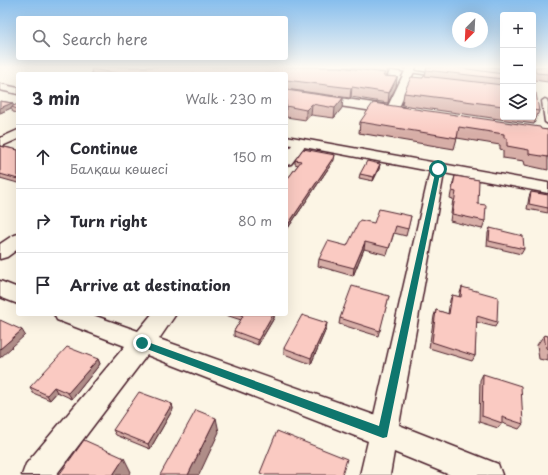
<!DOCTYPE html>
<html lang="en">
<head>
<meta charset="utf-8">
<style>
	:root { --surface:#fff; --page:#f2f2f3; --text:#2b2b33; --muted:#7c7c81; --line:#e1e1e2 }
	body { margin:0; font-family:"Playpen Sans",sans-serif; background:var(--page); color:var(--text) }
	.controls { position:absolute; right:12px; top:12px; display:grid; overflow:hidden; border-radius:4px; box-shadow:0 4px 16px #0002 }
	.controls button { width:36px; height:36px; display:grid; place-items:center; padding:0; border:0; border-bottom:1px solid var(--line); background:var(--surface); color:var(--text); font:20px sans-serif }
	.compass { position:absolute; left:452px; top:12px; width:36px; height:36px; border-radius:50%; background:var(--surface); box-shadow:0 4px 16px #0002; rotate:204deg }
	.stop { position:absolute; width:12px; height:12px; margin:-9px; border:3px solid #0f766e; border-radius:50%; background:#fff }
	.stop.end { background:#0f766e; border-color:#fff; box-shadow:0 1px 4px #0008 }
	.list { margin:0; padding:0; list-style:none }
	h2 { display:flex; justify-content:space-between; align-items:center; height:52px; margin:0; padding:0 16px; font-size:17px }
	h2 small { font-size:13px; font-weight:400; color:var(--muted) }
	.list li { display:grid; grid-template-columns:26px 1fr auto; gap:12px; align-items:center; box-sizing:border-box; height:64px; padding:0 16px; border-top:1px solid var(--line) }
	.list b { display:block; font-size:15px; white-space:nowrap }
	.list p { margin:0; font-size:13px; white-space:nowrap; color:var(--muted) }
	.list em { font-size:13px; font-style:normal; color:var(--muted) }
	.icon { flex:none; width:22px; height:22px; fill:none; stroke:currentColor; stroke-width:2; stroke-linecap:round; stroke-linejoin:round }
	.map { position:relative; flex:none; width:548px; height:475px; overflow:hidden }
	.search { position:absolute; background:var(--surface); box-shadow:0 4px 16px #0002; left:16px; top:16px; width:272px; height:44px; display:flex; align-items:center; gap:10px; box-sizing:border-box; padding:0 14px; border-radius:4px; color:var(--muted); font-size:15px }
	.panel { position:absolute; background:var(--surface); box-shadow:0 4px 16px #0002; left:16px; top:72px; width:272px; height:244px; border-radius:4px }
	.map>svg:first-child { display:block }
	.lines { fill:none; stroke-linecap:round; stroke-linejoin:round }
	.service-casing { stroke:#4a1f2b; stroke-width:3 }
	.minor-casing { stroke:#4a1f2b; stroke-width:3 }
	.tertiary-casing { stroke:#4a1f2b; stroke-width:3 }
	.service { fill:#fcf5e5; fill-rule:evenodd }
	.minor { fill:#fcf5e5; fill-rule:evenodd }
	.tertiary { fill:#fcf5e5; fill-rule:evenodd }
	.wall { fill:#d7aea7; stroke:#4a1f2b }
	.shaded-wall { fill:#af8d88; stroke:#4a1f2b }
	.building { fill:#facac2; stroke:#4a1f2b }
	.route { fill:#0f766e }
</style>
</head>
<body>
<div class="map">
<svg width="548" height="475" viewBox="0 0 548 475">
	<rect width="100%" height="100%" fill="#fcf5e5"/>
	<filter id="ink" filterUnits="userSpaceOnUse"><feTurbulence type="fractalNoise" baseFrequency=".025" numOctaves="2"/><feDisplacementMap in="SourceGraphic" scale="8" xChannelSelector="R" yChannelSelector="G"/><feConvolveMatrix kernelMatrix="1 2 1 2 8 2 1 2 1" color-interpolation-filters="sRGB"/></filter>
	<g filter="url(#ink)">
		<g class="lines">
			<defs>
				<g id="service">
					<path d="M375 67H390L439 75 437 76Z"/>
					<path d="M545 99 547 100 548 103V124L545 122 542 101Z"/>
				</g>
				<g id="minor">
					<path d="M407 67H416L398 110 396 112H388L386 110Z"/>
					<path d="M0 84 18 88V94L0 90Z"/>
					<path d="M18 130V139L0 147V138Z"/>
					<path d="M286 136 548 183V193L444 173 399 425 498 464 502 475H450L394 452 390 475H360L368 441 147 355 56 475H22L26 464 125 346 57 320 54 314H90L138 331 152 314H176L159 339 374 415 430 171 304 147 291 164 286 165V152L292 145 286 144Z"/>
					<path d="M18 234V249L7 257 0 259V244L12 236Z"/>
					<path d="M0 281 18 288V304L0 297Z"/>
				</g>
				<path id="tertiary" d="M286 90 400 107 405 108 407 111 405 114 400 115 286 98Z"/>
			</defs>
			<use href="#service" class="service-casing"/>
			<use href="#minor" class="minor-casing"/>
			<use href="#tertiary" class="tertiary-casing"/>
			<use href="#service" class="service"/>
			<use href="#minor" class="minor"/>
			<use href="#tertiary" class="tertiary"/>
		</g>
		<g class="wall">
			<path d="M96 67H390L389 72 387 76 397 77 396 87 388 103 351 97 350 98 286 89V74H92L91 69Z"/>
			<path d="M427 67H503V117H533V92L539 111 534 124 402 105 404 93 425 76Z"/>
			<path d="M533 67H548V82L534 80Z"/>
			<path d="M286 90 343 98 342 108 334 118 311 115 306 120 286 117Z"/>
			<path d="M0 101 12 103 14 106 18 104V113L13 112 11 108 0 113Z"/>
			<path d="M360 122 548 130V170L525 165 524 161 503 158V150L500 149V145L457 138 454 149 359 133Z"/>
			<path d="M0 146 18 150V183L0 178Z"/>
			<path d="M295 160H334L288 228 286 227V181L298 165 295 164Z"/>
			<path d="M380 164 379 169 373 181 359 178 360 174Z"/>
			<path d="M455 176 478 204 485 221 482 229 450 221 453 199 450 198 453 183Z"/>
			<path d="M531 192 548 195V213L527 209 529 197Z"/>
			<path d="M411 216 406 236 394 233 387 255 364 249 353 276 318 266 319 259 347 246 374 223Z"/>
			<path d="M490 228 524 249 521 254 487 246 488 233Z"/>
			<path d="M462 287 497 322 495 327 476 322 475 356 472 361 429 348 434 316 436 310 448 314 450 300 452 295 459 297 460 293Z"/>
			<path d="M389 296 378 336 339 324 340 318Z"/>
			<path d="M223 314H274V318L258 345 234 336V331L241 320Z"/>
			<path d="M326 329 311 364 284 354V348Z"/>
			<path d="M544 335 548 336V361L539 359 537 345Z"/>
			<path d="M98 359 100 364 72 399 57 392 50 400 33 393 30 387Z"/>
			<path d="M483 374 523 424 519 429 502 423 498 428 479 422 480 380Z"/>
			<path d="M172 404 173 409 150 449 116 435 113 430Z"/>
		</g>
		<g class="shaded-wall">
			<path d="M390 67 389 72 387 76 388 68Z"/>
			<path d="M397 77 396 87 388 103 389 93Z"/>
			<path d="M352 87 351 97 350 98 351 88Z"/>
			<path d="M343 98 342 108 334 118 335 108Z"/>
			<path d="M12 103 14 107H11V108L0 113V108Z"/>
			<path d="M312 104 311 115 306 120V110Z"/>
			<path d="M335 155 334 160 288 228 289 223Z"/>
			<path d="M380 164 379 169 373 181 374 177Z"/>
			<path d="M365 242 364 249 353 276 354 268Z"/>
			<path d="M273 314H274V318L258 345V340Z"/>
			<path d="M327 323 326 329 311 364V358Z"/>
			<path d="M22 330 25 335 0 358V349Z"/>
			<path d="M98 359 100 364 72 399 68 393Z"/>
			<path d="M54 387 57 392 50 400 47 395Z"/>
			<path d="M172 404 173 409 150 449 148 444Z"/>
			<path d="M216 418 219 432 199 475H188Z"/>
			<path d="M124 458 131 472 129 475H113Z"/>
		</g>
		<g class="building">
			<path d="M96 67H340L385 73 383 76 397 77 389 93 352 87 351 88 286 80V74H122L91 69Z"/>
			<path d="M427 67H454L503 74V79L426 70Z"/>
			<path d="M492 67H503V69Z"/>
			<path d="M535 67H548V74L536 73Z"/>
			<path d="M424 76 503 85V106L404 93 411 77 423 78Z"/>
			<path d="M286 90 343 98 335 108 312 104 306 110 286 106Z"/>
			<path d="M533 92 536 93 539 111 533 110Z"/>
			<path d="M0 101 12 103 0 108Z"/>
			<path d="M373 103 540 127 541 129 548 130V157L529 154V150L507 146V138H504V134L459 127 457 138 360 122Z"/>
			<path d="M18 104V109L11 107Z"/>
			<path d="M0 146 18 150V179L0 174Z"/>
			<path d="M303 149 335 155 289 223 286 222V181L301 161 295 160Z"/>
			<path d="M367 161 380 164 374 177 360 174Z"/>
			<path d="M455 176 479 180 478 204 486 205 485 221 452 214 456 192 452 191Z"/>
			<path d="M531 192 548 195V208L529 204Z"/>
			<path d="M379 209 411 216 408 229 396 226 389 248 365 242 354 268 319 259 328 241 347 246 360 220 374 223Z"/>
			<path d="M490 228 523 236 524 249 489 241Z"/>
			<path d="M352 286 389 296 380 331 340 318Z"/>
			<path d="M462 287 498 297 497 322 477 316 475 356 432 342 436 310 449 314 452 295 461 297Z"/>
			<path d="M239 314H273L258 340 234 331 243 316Z"/>
			<path d="M302 315 327 323 311 358 284 348Z"/>
			<path d="M0 320 22 330 0 349Z"/>
			<path d="M544 335 548 336V349L546 348Z"/>
			<path d="M67 347 98 359 68 393 54 387 47 395 30 387Z"/>
			<path d="M483 374 521 386 523 424 502 417V423L482 416Z"/>
			<path d="M139 392 172 404 148 444 113 430Z"/>
			<path d="M196 410 216 418 188 475H160Z"/>
			<path d="M277 431 347 459 342 475H265L260 473Z"/>
			<path d="M84 440 124 458 113 475H59Z"/>
		</g>
	</g>
	<linearGradient id="sky" x2="0" y2="1"><stop stop-color="#87beed"/><stop offset="0.5" stop-color="#fefaf3"/><stop offset="1" stop-color="#fefaf3" stop-opacity="0"/></linearGradient>
	<rect width="548" height="134" fill="url(#sky)"/>
	<path class="route" d="M438 167 441 169 387 437 383 438 139 346 138 343 139 341 142 340 379 426 436 169Z"/>
</svg>
<div class="controls">
<button>+</button>
<button>−</button>
<button><svg class="icon" aria-label="layers" viewBox="0 0 24 24"><path d="M12 4l9 5-9 5-9-5zM3 14l9 5 9-5"/></svg></button>
</div>
<svg class="compass" viewBox="-18 -18 36 36"><path d="M0-13l5 13h-10z" fill="#e53935"/><path d="M0 13l5-13h-10z" fill="#7c7c81"/></svg>
<div class="stop" style="left:438px;top:169px"></div>
<div class="stop end" style="left:142px;top:343px"></div>
<div class="search"><svg class="icon" aria-label="search" viewBox="0 0 24 24"><circle cx="10" cy="10" r="6"/><path d="M15 15l6 6"/></svg>Search here</div>
<section class="panel">
<h2>3 min<small>Walk · 230 m</small></h2>
<ul class="list">
<li><svg class="icon" aria-label="ahead" viewBox="0 0 24 24"><path d="M12 20V5M6 11l6-6 6 6"/></svg><div><b>Continue</b><p>Балқаш көшесі</p></div><em>150 m</em></li>
<li><svg class="icon" aria-label="right" viewBox="0 0 24 24"><path d="M7 20v-9h11M14 6l5 5-5 5"/></svg><div><b>Turn right</b></div><em>80 m</em></li>
<li><svg class="icon" aria-label="arrive" viewBox="0 0 24 24"><path d="M6 21V4h12l-3 4 3 4H6"/></svg><div><b>Arrive at destination</b></div></li>
</ul>
</section>
</div>
</body>
</html>
